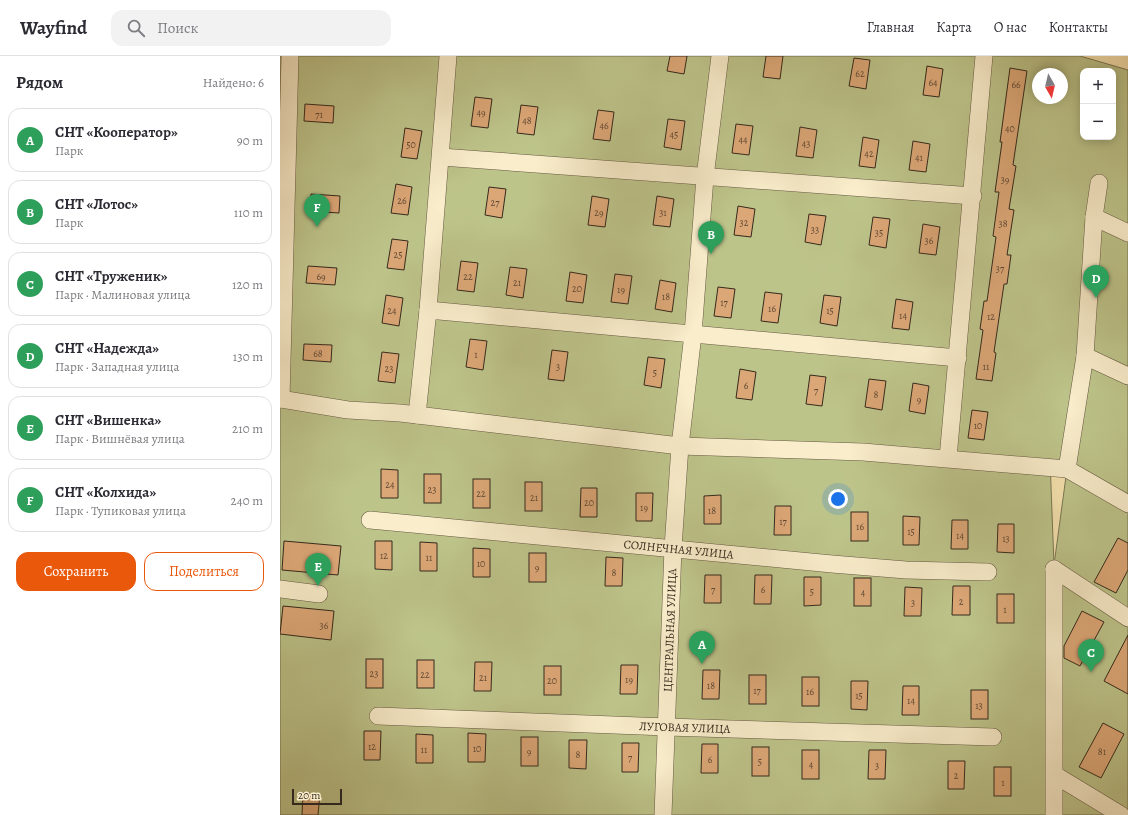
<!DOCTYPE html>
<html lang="ru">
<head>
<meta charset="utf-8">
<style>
	:root { --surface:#fff; --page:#f2f2f3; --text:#2b2b33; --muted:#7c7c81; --line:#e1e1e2; --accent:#ea580c }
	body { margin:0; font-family:Alegreya,serif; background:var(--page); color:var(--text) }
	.controls { position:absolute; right:12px; top:12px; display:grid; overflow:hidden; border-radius:8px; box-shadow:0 2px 10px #0003 }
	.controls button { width:36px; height:36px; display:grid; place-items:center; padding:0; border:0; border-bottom:1px solid var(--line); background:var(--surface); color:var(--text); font:20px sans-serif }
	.compass { position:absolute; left:752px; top:12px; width:36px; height:36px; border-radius:50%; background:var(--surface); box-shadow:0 2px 10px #0003; rotate:172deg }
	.scale { position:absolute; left:12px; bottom:10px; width:50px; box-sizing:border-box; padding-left:4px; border:2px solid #352a1d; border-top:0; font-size:11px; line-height:14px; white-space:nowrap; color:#352a1d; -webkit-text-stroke:3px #f9edcb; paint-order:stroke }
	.you { position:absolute; left:558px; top:443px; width:14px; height:14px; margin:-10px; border:3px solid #fff; border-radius:50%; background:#1a73e8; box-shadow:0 0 0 6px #1a73e833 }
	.badge { display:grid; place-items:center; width:26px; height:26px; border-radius:50%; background:var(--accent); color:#fff; font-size:13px; font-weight:700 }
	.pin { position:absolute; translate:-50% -33px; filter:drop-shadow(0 1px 2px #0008) }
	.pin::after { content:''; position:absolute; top:21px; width:14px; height:12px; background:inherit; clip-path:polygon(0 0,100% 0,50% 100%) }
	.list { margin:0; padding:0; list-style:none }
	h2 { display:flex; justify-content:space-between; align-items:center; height:52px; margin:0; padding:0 16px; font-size:17px }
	h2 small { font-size:13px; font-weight:400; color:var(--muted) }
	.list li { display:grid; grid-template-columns:26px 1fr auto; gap:12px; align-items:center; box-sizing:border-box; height:64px; margin:0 8px 8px; padding:0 8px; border:1px solid var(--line); border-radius:12px }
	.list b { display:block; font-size:15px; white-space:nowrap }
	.list p { margin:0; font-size:13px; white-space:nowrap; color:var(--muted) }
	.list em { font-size:13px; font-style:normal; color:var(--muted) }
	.actions { display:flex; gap:8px; padding:12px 16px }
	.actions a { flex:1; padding:9px 0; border:1px solid var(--accent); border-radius:12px; text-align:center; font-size:14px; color:var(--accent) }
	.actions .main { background:var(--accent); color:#fff }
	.icon { flex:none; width:22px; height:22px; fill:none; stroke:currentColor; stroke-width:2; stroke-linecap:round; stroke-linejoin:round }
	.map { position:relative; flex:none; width:848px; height:759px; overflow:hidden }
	header { display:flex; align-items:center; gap:24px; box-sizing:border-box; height:56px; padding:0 20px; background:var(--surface); border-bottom:1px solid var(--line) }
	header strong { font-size:19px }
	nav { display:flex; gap:22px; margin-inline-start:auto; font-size:14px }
	.search { width:280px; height:36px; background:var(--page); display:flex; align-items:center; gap:10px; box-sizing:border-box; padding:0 14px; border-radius:12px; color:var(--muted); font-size:15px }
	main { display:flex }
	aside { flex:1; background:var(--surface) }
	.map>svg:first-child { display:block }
	.green { fill:#bdc48a; stroke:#797754; fill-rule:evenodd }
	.building { fill:#dca777; stroke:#352a1d }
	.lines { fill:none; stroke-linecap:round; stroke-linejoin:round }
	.street-casing { stroke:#655842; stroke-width:18 }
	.street { stroke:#f9edcb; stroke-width:17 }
	.labels { text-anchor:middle; stroke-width:4; stroke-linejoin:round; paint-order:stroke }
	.number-label { font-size:10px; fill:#5f4934 }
	.street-label { font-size:12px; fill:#352a1d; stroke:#f9edcb }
</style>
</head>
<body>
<header>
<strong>Wayfind</strong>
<div class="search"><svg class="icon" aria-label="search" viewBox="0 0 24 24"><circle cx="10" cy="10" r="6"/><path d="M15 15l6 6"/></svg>Поиск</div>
<nav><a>Главная</a><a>Карта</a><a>О нас</a><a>Контакты</a></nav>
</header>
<main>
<aside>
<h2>Рядом<small>Найдено: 6</small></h2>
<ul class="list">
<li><span class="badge" style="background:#2e9e5b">A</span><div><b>СНТ «Кооператор»</b><p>Парк</p></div><em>90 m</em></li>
<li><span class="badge" style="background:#2e9e5b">B</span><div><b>СНТ «Лотос»</b><p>Парк</p></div><em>110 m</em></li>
<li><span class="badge" style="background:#2e9e5b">C</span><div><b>СНТ «Труженик»</b><p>Парк · Малиновая улица</p></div><em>120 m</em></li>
<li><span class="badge" style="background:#2e9e5b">D</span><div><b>СНТ «Надежда»</b><p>Парк · Западная улица</p></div><em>130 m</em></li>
<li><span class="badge" style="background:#2e9e5b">E</span><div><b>СНТ «Вишенка»</b><p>Парк · Вишнёвая улица</p></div><em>210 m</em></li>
<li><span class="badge" style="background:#2e9e5b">F</span><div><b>СНТ «Колхида»</b><p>Парк · Тупиковая улица</p></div><em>240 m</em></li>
</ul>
<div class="actions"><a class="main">Сохранить</a><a>Поделиться</a></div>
</aside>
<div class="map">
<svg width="848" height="759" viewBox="0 0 848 759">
	<rect width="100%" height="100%" fill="#f6e3af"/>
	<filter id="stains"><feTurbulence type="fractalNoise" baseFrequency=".005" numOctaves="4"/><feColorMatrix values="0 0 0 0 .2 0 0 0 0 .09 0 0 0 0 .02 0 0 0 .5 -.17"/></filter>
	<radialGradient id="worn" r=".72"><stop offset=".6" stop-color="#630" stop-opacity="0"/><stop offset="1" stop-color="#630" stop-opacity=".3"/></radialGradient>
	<path class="green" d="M0 0H800L848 14V759H0ZM803 15H833V81H803ZM758 18H782V42H758ZM770 404 787 413 774 509Z"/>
	<g class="building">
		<path d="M390 0H407L404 18 387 15Z"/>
		<path d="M486 0H503L500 23 483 21Z"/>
		<path d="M574 2 590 4 586 33 569 30Z"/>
		<path d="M647 10 663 13 659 41 643 39Z"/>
		<path d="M730 12 747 15 733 109 736 110 729 153 734 154 727 199H731L727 228H724L714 296 716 297 712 325 696 323 703 274 700 273 704 245H707L716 181 713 180 719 136H715L722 86H720Z"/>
		<path d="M195 41 212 43 208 72 191 70Z"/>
		<path d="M25 48 54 50 53 67 24 65Z"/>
		<path d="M241 49 258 51 254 79 237 77Z"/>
		<path d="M318 54 334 56 330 85 313 83Z"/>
		<path d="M388 63 405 65 401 94 384 91Z"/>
		<path d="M456 68 473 70 469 99 452 97Z"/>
		<path d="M520 71 537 74 533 102 516 100Z"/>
		<path d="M125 72 142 75 137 103 121 101Z"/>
		<path d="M583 81 599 84 595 112 579 110Z"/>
		<path d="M633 85 650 88 646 116 629 114Z"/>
		<path d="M116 128 132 131 128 159 111 157Z"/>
		<path d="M209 131 226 133 222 162 205 159Z"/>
		<path d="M31 138 60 140 59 157 30 155Z"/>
		<path d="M312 140 329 143 325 171 308 169Z"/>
		<path d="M377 140 394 143 390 171 373 169Z"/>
		<path d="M458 150 475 153 471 181 454 179Z"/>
		<path d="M529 158 546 160 541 189 525 186Z"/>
		<path d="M593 161 610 163 606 192 589 189Z"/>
		<path d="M643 168 660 171 656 199 639 197Z"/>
		<path d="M112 183 128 185 124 214 107 212Z"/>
		<path d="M181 205 198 207 194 236 177 234Z"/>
		<path d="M28 210 57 212 55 229 26 227Z"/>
		<path d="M230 211 247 213 243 242 226 239Z"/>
		<path d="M290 216 307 219 303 247 286 245Z"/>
		<path d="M335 218 352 220 348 248 331 246Z"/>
		<path d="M380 224 396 227 392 256 375 253Z"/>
		<path d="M438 231 455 233 451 262 434 260Z"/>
		<path d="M485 236 502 238 498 267 481 265Z"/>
		<path d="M106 239 123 242 119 270 102 267Z"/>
		<path d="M544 239 561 241 557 270 540 267Z"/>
		<path d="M616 243 633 246 629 274 612 272Z"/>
		<path d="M190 283 207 285 203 314 186 311Z"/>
		<path d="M24 288 52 289 51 306 23 304Z"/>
		<path d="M272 294 288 296 284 325 268 323Z"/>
		<path d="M102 296 119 298 115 327 98 325Z"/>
		<path d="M368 301 385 303 381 332 364 329Z"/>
		<path d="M460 313 476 316 472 344 456 342Z"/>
		<path d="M530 319 546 321 542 350 526 348Z"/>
		<path d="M589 323 606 325 602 354 585 351Z"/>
		<path d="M633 327 649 330 645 358 629 355Z"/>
		<path d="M692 354 708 356 704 384 688 382Z"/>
		<path d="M101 413 118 414V442H101Z"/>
		<rect x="144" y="418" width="17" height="29"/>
		<rect x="193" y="423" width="17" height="29"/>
		<rect x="245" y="426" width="17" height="29"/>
		<path d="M301 432H317V461H300Z"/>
		<path d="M356 437H373L372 465H356Z"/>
		<path d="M441 439V468H424V440Z"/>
		<path d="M495 450H511V479H494Z"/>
		<rect x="571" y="456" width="17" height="29"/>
		<path d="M623 460 640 461 639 489H623Z"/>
		<path d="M672 464H688V493H671Z"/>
		<path d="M718 468H734V497L717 496Z"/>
		<path d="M838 482 848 487V514L836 537 814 526Z"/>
		<path d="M4 485 61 490 58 519 2 514Z"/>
		<path d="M95 485H112V514L95 513Z"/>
		<path d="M140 486 157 487V515H140Z"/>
		<path d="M193 492 210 493V521H193Z"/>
		<rect x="249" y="497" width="17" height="29"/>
		<path d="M326 501 343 502 342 530H325Z"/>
		<path d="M425 519H441V547H424Z"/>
		<path d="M475 519H492L491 548H474Z"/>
		<path d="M524 521H541V549L524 550Z"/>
		<rect x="574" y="522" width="17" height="28"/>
		<path d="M673 530H690V559H672Z"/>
		<path d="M625 531 642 532 641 560H624Z"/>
		<rect x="717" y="538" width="17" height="29"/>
		<path d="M3 550 54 555 51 584 0 578Z"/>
		<path d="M802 555 824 566 800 610 784 602V590Z"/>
		<path d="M848 579V638L824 625Z"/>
		<rect x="86" y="603" width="17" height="29"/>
		<rect x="137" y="604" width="17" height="28"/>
		<path d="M195 606H212L211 635H194Z"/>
		<path d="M341 609H358L357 638H340Z"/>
		<rect x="264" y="610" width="17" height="29"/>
		<path d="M423 614H440L439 643H422Z"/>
		<rect x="469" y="619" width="17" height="29"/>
		<rect x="522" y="621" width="17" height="29"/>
		<path d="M571 625H588L587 654 571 653Z"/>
		<path d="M623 630H639V659H622Z"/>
		<rect x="691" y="634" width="17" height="29"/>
		<path d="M823 667 844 678 821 722 799 711Z"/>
		<path d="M84 675H101L100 704H84Z"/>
		<path d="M188 677 206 678 205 706H188Z"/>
		<path d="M136 678 153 679V707H136Z"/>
		<rect x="241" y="681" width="17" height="29"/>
		<path d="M289 684H307L306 713 289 712Z"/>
		<path d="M342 687H359L358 716H342Z"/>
		<path d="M422 688H438V717H421Z"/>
		<rect x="472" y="691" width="17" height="29"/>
		<rect x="522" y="694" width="17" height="29"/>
		<path d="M589 694H606L605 723H588Z"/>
		<path d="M668 705H685L684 733H668Z"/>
		<rect x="714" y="711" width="17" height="29"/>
		<path d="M23 737 40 738 38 759H22Z"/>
	</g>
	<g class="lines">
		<defs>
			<g id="street">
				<path d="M161 101 693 140"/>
				<path d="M814 161 848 177"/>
				<path d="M148 254 168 0"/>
				<path d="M805 300 848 320"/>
				<path d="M0 343 68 354 120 357 400 390 583 396 787 413 848 448"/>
				<path d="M1 343 10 0"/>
				<path d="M137 359 148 254 678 302"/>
				<path d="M668 402 704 0"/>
				<path d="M787 413 805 300 814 161 819 127"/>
				<path id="s1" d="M90 464 552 508 626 514 708 516"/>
				<path d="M774 513 848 562"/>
				<path d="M0 533 39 538"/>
				<path id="s2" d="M98 660 387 671 713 681"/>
				<path d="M775 719 841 759"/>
				<path id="s3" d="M383 759 393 492 400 390 413 278 425 121 440 0"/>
				<path d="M774 759V513"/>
			</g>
		</defs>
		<use href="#street" class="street-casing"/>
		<use href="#street" class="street"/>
	</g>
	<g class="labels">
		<g class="number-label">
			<text x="580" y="21">62</text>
			<text x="653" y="30">64</text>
			<text x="736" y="32">66</text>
			<text x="201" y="60">49</text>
			<text x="39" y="62">71</text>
			<text x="247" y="68">48</text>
			<text x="324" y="73">46</text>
			<text x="730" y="76">40</text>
			<text x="394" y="82">45</text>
			<text x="463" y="87">44</text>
			<text x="526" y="91">43</text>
			<text x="131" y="92">50</text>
			<text x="589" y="101">42</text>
			<text x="639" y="105">41</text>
			<text x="725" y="127">39</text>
			<text x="122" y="148">26</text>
			<text x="215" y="150">27</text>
			<text x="319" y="160">29</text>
			<text x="383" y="160">31</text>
			<text x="464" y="170">32</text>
			<text x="723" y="171">38</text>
			<text x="535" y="177">33</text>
			<text x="599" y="180">35</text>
			<text x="649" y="188">36</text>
			<text x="118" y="202">25</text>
			<text x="720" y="216">37</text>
			<text x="41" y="224">69</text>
			<text x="188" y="224">22</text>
			<text x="237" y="230">21</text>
			<text x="297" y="236">20</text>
			<text x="341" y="237">19</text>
			<text x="386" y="244">18</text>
			<text x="444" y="250">17</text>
			<text x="492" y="256">16</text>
			<text x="112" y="258">24</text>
			<text x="550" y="258">15</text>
			<text x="623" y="263">14</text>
			<text x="711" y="264">12</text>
			<text x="38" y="301">68</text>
			<text x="196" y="302">1</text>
			<text x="278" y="314">3</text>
			<text x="706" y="314">11</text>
			<text x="109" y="316">23</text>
			<text x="375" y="320">5</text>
			<text x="466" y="333">6</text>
			<text x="536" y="338">7</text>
			<text x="596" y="342">8</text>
			<text x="639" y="347">9</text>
			<text x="698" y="373">10</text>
			<text x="110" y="432">24</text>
			<text x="152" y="437">23</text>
			<text x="201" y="441">22</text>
			<text x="254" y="445">21</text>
			<text x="309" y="450">20</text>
			<text x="364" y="455">19</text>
			<text x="432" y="458">18</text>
			<text x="503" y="469">17</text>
			<text x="580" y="474">16</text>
			<text x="631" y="479">15</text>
			<text x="680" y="483">14</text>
			<text x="726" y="486">13</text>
			<text x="104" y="503">12</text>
			<text x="149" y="505">11</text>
			<text x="201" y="511">10</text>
			<text x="257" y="515">9</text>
			<text x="334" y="520">8</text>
			<text x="433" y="537">7</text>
			<text x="483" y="537">6</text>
			<text x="532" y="539">5</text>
			<text x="583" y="540">4</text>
			<text x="681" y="549">2</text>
			<text x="633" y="550">3</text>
			<text x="725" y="557">1</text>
			<text x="44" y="573">36</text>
			<text x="94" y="621">23</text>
			<text x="145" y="622">22</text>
			<text x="203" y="625">21</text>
			<text x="349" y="627">19</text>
			<text x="272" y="628">20</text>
			<text x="431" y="633">18</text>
			<text x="477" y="638">17</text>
			<text x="530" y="639">16</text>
			<text x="579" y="643">15</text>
			<text x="631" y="648">14</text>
			<text x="699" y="653">13</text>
			<text x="92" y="694">12</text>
			<text x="197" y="696">10</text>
			<text x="144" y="697">11</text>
			<text x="249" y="699">9</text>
			<text x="822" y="699">81</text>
			<text x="298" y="702">8</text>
			<text x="350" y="705">7</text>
			<text x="430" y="707">6</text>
			<text x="480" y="709">5</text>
			<text x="531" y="712">4</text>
			<text x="597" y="713">3</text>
			<text x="676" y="723">2</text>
			<text x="723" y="730">1</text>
		</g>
		<g class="street-label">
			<text dy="4" stroke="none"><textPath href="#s1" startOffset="310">СОЛНЕЧНАЯ УЛИЦА</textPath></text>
			<text dy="4" stroke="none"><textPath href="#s3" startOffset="185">ЦЕНТРАЛЬНАЯ УЛИЦА</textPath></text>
			<text dy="4" stroke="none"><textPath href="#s2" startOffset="307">ЛУГОВАЯ УЛИЦА</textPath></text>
		</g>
	</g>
	<rect width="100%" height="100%" filter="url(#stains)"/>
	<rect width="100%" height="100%" fill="url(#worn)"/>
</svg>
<div class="controls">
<button>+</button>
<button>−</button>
</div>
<svg class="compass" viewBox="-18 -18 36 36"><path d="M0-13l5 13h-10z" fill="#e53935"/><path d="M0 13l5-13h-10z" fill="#7c7c81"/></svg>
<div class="scale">20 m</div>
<div class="you"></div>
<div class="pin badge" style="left:422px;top:608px;background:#2e9e5b">A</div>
<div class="pin badge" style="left:431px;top:198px;background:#2e9e5b">B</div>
<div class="pin badge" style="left:811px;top:616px;background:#2e9e5b">C</div>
<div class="pin badge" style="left:816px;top:242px;background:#2e9e5b">D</div>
<div class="pin badge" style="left:38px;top:530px;background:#2e9e5b">E</div>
<div class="pin badge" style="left:37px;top:171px;background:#2e9e5b">F</div>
</div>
</main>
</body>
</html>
